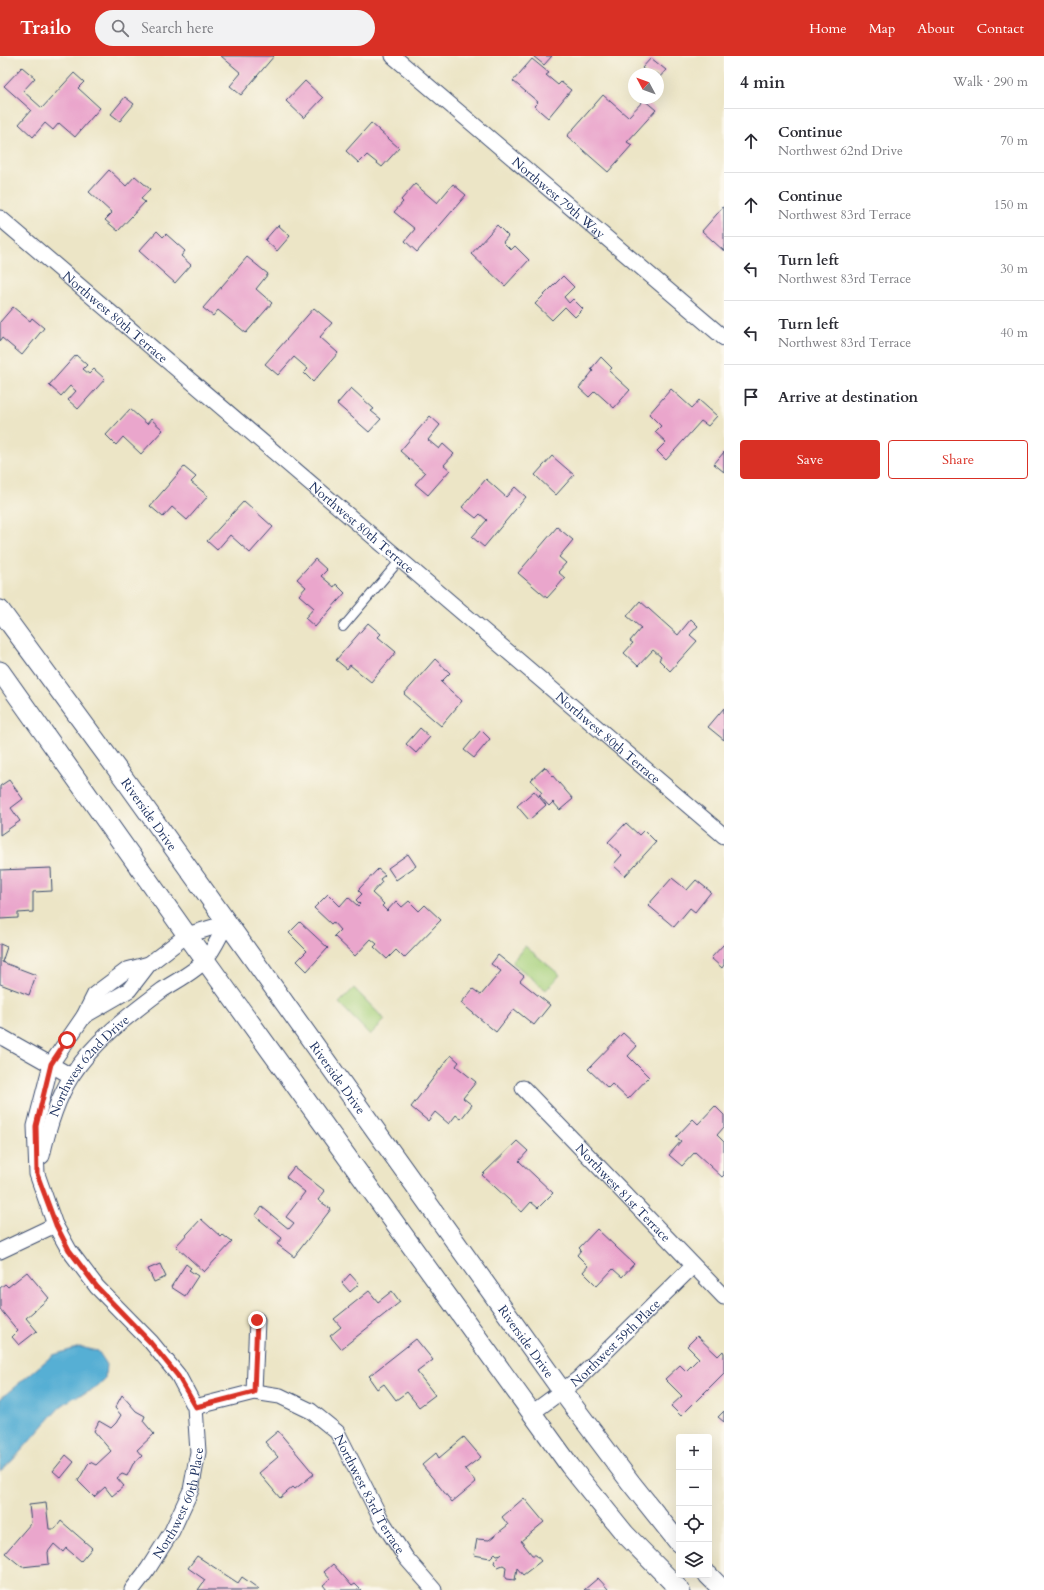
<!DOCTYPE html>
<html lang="en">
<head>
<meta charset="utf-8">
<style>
	:root { --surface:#fff; --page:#f2f2f3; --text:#2b2b33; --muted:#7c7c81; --line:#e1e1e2; --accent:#d93025 }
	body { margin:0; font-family:Cardo,serif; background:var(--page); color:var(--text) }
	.controls { position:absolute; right:12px; bottom:12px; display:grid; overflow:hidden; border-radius:4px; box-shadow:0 4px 16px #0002 }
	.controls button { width:36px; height:36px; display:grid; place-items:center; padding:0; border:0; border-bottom:1px solid var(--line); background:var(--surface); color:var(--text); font:20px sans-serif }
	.compass { position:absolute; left:628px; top:12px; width:36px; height:36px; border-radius:50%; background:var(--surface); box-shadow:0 4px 16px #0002; rotate:311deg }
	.stop { position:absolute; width:12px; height:12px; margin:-9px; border:3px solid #d93025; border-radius:50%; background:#fff }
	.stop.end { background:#d93025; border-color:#fff; box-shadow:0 1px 4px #0008 }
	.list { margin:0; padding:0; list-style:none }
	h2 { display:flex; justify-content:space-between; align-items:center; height:52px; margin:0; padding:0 16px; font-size:17px }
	h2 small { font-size:13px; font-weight:400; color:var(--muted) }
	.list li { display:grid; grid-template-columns:26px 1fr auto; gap:12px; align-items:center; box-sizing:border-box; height:64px; padding:0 16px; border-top:1px solid var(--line) }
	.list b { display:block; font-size:15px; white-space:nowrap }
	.list p { margin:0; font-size:13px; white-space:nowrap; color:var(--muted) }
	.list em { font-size:13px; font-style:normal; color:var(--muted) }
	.actions { display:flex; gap:8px; padding:12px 16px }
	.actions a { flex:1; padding:9px 0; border:1px solid var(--accent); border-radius:4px; text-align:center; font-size:14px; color:var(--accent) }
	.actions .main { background:var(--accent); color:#fff }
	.icon { flex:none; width:22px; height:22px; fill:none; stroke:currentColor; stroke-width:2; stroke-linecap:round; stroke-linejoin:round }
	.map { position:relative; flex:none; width:724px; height:1534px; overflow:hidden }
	header { display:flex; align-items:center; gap:24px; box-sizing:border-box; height:56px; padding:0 20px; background:var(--accent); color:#fff }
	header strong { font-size:19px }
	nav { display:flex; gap:22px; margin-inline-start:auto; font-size:14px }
	.search { width:280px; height:36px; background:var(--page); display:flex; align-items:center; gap:10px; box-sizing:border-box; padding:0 14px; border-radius:22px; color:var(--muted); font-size:15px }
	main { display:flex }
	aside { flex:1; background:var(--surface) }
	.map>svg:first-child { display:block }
	.park { fill:#a7d17d; stroke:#61806e }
	.water { fill:#57afd4; stroke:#396f99 }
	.building { fill:#eaa6cc }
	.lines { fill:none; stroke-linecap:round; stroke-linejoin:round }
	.service-casing { stroke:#3a4a6e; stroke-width:10 }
	.minor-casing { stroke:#3a4a6e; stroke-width:17 }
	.tertiary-casing { stroke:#3a4a6e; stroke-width:21 }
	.service { stroke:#fff; stroke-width:8 }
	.minor { stroke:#fff; stroke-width:15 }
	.tertiary { stroke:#fff; stroke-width:19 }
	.route { stroke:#d93025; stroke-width:5 }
	.labels { text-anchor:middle; stroke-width:4; stroke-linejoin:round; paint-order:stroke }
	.street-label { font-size:13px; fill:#1b2f5e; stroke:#fbf7ec }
</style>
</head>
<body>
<header>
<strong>Trailo</strong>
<div class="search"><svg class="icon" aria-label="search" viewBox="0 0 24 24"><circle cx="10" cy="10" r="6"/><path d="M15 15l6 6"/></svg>Search here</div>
<nav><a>Home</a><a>Map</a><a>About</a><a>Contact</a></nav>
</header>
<main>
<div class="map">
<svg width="724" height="1534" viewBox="0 0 724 1534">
	<rect width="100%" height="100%" fill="#fbf7ec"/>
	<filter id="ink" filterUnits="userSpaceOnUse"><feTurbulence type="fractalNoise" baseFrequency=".025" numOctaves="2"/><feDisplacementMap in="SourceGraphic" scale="8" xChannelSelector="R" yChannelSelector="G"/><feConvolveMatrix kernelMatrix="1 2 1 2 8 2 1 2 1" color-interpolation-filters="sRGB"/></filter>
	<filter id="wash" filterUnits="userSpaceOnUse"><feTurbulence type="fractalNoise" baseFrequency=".012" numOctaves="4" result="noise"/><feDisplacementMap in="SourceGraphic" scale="16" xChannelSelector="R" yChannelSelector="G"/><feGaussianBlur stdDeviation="0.9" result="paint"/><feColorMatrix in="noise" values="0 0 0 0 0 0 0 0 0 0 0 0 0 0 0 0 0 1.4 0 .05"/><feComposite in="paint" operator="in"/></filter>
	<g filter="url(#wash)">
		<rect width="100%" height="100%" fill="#ece5c6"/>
		<g class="park">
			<path d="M525 890 560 919 546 934 512 906Z"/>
			<path d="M354 932 385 964 370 979 339 947Z"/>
		</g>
		<path class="water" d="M80 1291 98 1295 106 1307 105 1323 93 1334 73 1342 60 1351 12 1405 0 1415V1343L53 1299Z"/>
		<g id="blocks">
			<g class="building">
				<path d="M221 0H274L241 39 230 30 241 17Z"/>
				<path d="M533 0H552L544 9Z"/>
				<path d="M651 2 666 14 658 23V18H648L642 12Z"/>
				<path d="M532 3 549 17 546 19 558 29 561 26 571 34 548 62 534 50 538 46 513 25Z"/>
				<path d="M22 11 35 22 23 35 42 52 74 17 84 26 78 32 100 52 75 81 59 67 53 74 45 67 33 81 19 68 31 54 4 30Z"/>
				<path d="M305 25 323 42 304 62 286 45Z"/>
				<path d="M603 39 628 61 644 44 656 54 627 86 632 89 608 116 567 80Z"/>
				<path d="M125 41 134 48 120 65 111 58Z"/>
				<path d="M371 67 399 92 382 111 367 99 359 107 346 95Z"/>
				<path d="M109 114 126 130 135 120 150 133 141 143 145 146 118 175 105 164 112 157 89 136Z"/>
				<path d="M415 128 437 147 453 128 466 139 417 196 405 185 415 173 394 156 403 146 401 144Z"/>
				<path d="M724 150V195L702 175Z"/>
				<path d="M278 169 290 180 277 195 265 184Z"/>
				<path d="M497 169 508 180 503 186 511 194 515 190 529 204 505 230 471 198Z"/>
				<path d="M157 175 163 181 166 178 185 195 181 200 191 209 175 227 139 195Z"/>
				<path d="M247 201 268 218 256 233 272 247 246 277 218 254 213 260 203 252Z"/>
				<path d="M563 220 574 231 564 241 569 247 573 243 583 253 575 261 565 251 552 264 535 248Z"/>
				<path d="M13 251 30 265 32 262 44 272 22 299 2 282 0 285V266Z"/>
				<path d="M314 252 332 267 320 281 338 297 313 326 304 317 308 313 294 301 278 319 265 308Z"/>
				<path d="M76 299 87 309 83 313 89 318 94 313 105 323 78 353 68 344 76 335 70 330 61 340 49 329Z"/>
				<path d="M601 301 612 312 609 315 630 334 614 352 595 335 589 341 579 332 593 315 591 313Z"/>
				<path d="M351 332 374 353 371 355 381 363 369 376 337 348Z"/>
				<path d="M671 333 692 352 699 344 717 360 708 370 701 365 666 404 657 395 666 386 655 376 661 370 649 358Z"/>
				<path d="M130 353 147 368 151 363 163 374 141 398 123 381 116 389 106 379Z"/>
				<path d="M430 360 440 369 428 384 439 393 443 388 454 398 444 409 450 414 428 439 415 428 425 417 400 395Z"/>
				<path d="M724 396V416L714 408Z"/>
				<path d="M552 400 574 419 556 439 535 419Z"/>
				<path d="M184 411 196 421 191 426 208 440 187 464 172 451 163 461 150 450Z"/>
				<path d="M486 423 506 441 515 431 526 441 484 491 472 481 487 464 480 458 476 462 462 451Z"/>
				<path d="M244 445 273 471 250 497 230 479 217 494 207 485Z"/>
				<path d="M557 471 573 484 559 501 566 507 558 516 565 522 547 542 518 517Z"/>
				<path d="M315 503 327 514 321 520 334 531 336 528 345 537 315 571 305 562 314 552 299 539 306 531 297 523Z"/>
				<path d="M640 545 678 579 691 563 698 570 690 579 697 585 670 615 659 604 661 601 653 594 638 610 624 597 633 587 630 585 641 572 627 560Z"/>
				<path d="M368 567 381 578 378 581 396 596 371 626 350 609 347 613 336 604Z"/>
				<path d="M435 603 450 617 441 626 462 645 441 670 404 638Z"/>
				<path d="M724 652V684L708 671Z"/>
				<path d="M420 672 430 681 416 697 406 688Z"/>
				<path d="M481 674 490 683 474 702 464 694Z"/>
				<path d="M545 711 573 743 560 754 553 746 549 750 539 739 542 737 531 724Z"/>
				<path d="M9 724 23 743 11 752 20 765 0 779V730Z"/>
				<path d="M534 735 546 749 529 764 517 750Z"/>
				<path d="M626 767 639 779 644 774 656 786 625 820 613 809 622 799 608 786Z"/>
				<path d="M408 798 416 810 396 824 388 812Z"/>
				<path d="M51 812 52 835 33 836V856L18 857V862L0 863V814Z"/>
				<path d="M378 813 385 819 380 823 382 826 372 837 384 848 382 850 387 855 396 845 402 851 409 845 419 855 425 849 441 864 404 902 396 894 387 903 374 891 377 888 371 883 355 900 334 880 340 874 333 866 331 868 314 852 328 838 340 850 348 841 358 850 360 848 356 844 362 838 358 834Z"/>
				<path d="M672 822 687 834 696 824 711 836 695 856 690 852 674 871 648 849Z"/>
				<path d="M300 866 328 892 307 915 297 905 307 895 289 877Z"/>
				<path d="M0 888 7 891 2 906 36 919 29 939 0 928Z"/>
				<path d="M724 888V909L722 912 711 902Z"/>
				<path d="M498 899 524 920 520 925 550 949 534 969 514 953 496 976 461 947 473 933 481 939 501 915 491 908Z"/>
				<path d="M623 977 637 990 628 1000 649 1021 628 1043 612 1028 608 1032 588 1013Z"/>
				<path d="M451 999 459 1006 456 1010 476 1026 463 1042 472 1049 461 1063 456 1059 449 1068 435 1056 428 1065 411 1051Z"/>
				<path d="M715 1050 724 1059V1071L717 1079 724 1086V1119L722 1121 695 1096 682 1110 669 1099 681 1085 676 1081 693 1063 698 1068Z"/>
				<path d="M517 1085 528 1095 519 1105 553 1137 538 1152 531 1146 522 1156 482 1119Z"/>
				<path d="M294 1111 325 1135 318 1144 331 1153 294 1201 277 1188 282 1182 255 1160 262 1151 289 1173 294 1167 286 1161 305 1136 286 1121Z"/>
				<path d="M201 1163 221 1181 223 1179 232 1186 204 1216 176 1190Z"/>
				<path d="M597 1173 634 1208 622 1221 613 1213 597 1230 583 1216 588 1210 577 1199 581 1194 579 1192Z"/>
				<path d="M160 1208 166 1221 154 1226 148 1213Z"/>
				<path d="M186 1208 191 1212 189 1214 198 1220 185 1240 171 1231Z"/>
				<path d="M27 1216 49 1242 26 1262 37 1275 19 1289 12 1281 18 1275 0 1253V1232L5 1228 8 1231Z"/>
				<path d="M350 1218 359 1228 350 1236 342 1227Z"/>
				<path d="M369 1235 378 1246 392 1235 400 1246 341 1293 330 1280 341 1271 334 1263Z"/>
				<path d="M697 1280 718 1300 723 1295 724 1297V1317L681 1360 671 1350 682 1340 665 1323 680 1309 686 1315 699 1302 687 1290Z"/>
				<path d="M416 1283 433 1304 417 1316 435 1339 419 1351 407 1336 396 1344 384 1328 377 1333 370 1323 371 1322 369 1320Z"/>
				<path d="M122 1339 136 1355 145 1360 143 1365 154 1378 137 1394 142 1400 133 1408 127 1420 122 1418 117 1422 124 1430 112 1440 105 1431 94 1441 78 1425 88 1408 90 1406 96 1409 111 1395 94 1375 99 1365 111 1372 116 1367 121 1359 115 1352Z"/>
				<path d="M724 1355V1366L718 1361Z"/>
				<path d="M278 1375 314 1418 295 1433 293 1431 280 1442 259 1417 278 1401 265 1386Z"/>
				<path d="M464 1381 481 1401 465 1413 476 1426 452 1446 422 1409 436 1397 439 1402Z"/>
				<path d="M66 1399 74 1406 61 1422 53 1415Z"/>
				<path d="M524 1442 544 1466 521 1485 532 1499H536L541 1505 523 1519 517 1512 515 1524 507 1523 505 1520 506 1511 503 1509 498 1511 494 1507 495 1504 502 1498 497 1499 495 1497 490 1502 474 1499 477 1483 489 1484 508 1469 502 1461Z"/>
				<path d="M46 1447 49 1473H55L61 1465 92 1492 81 1505 66 1492 63 1496 54 1488 48 1496 49 1508 22 1511 5 1497 31 1467 29 1449Z"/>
				<path d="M197 1500 238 1527 242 1521 259 1533 258 1534H198L205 1524 188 1512Z"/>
				<path d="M333 1508 352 1530 355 1528 361 1534H327L323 1529 330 1523 324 1516Z"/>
				<path d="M598 1522 609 1534H584Z"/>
			</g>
		</g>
	</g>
	<g filter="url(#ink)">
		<use href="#blocks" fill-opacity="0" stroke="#3a4a6e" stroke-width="1"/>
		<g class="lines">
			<defs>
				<path id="service" d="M343 571 400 504"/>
				<g id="minor">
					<path id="s1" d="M393 0 724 282"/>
					<path id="s2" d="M0 162 724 780"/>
					<path id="s3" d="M149 908 127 914 95 938 84 960 51 1008 35 1070 37 1118 55 1169 69 1194 97 1231 151 1286 178 1319 195 1351 254 1336 280 1340 311 1355 337 1376 382 1465 406 1502 434 1534"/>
					<path d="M84 960 129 934 149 908 187 879 227 867"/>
					<path d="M0 980 71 1020"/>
					<path id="s4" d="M523 1032 724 1241"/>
					<path id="s5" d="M42 1100C48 1073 56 1045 71 1021 93 986 129 959 161 935 174 926 195 916 205 904 214 894 220 879 227 867"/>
					<path d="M0 1195 55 1169"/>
					<path d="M254 1336 257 1264"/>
					<path id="s6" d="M532 1357 578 1323 693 1210"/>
					<path id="s7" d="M132 1534 148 1513 172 1475 191 1434 198 1396 195 1351"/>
				</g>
				<g id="tertiary">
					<path id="s8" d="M0 554 128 728 562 1335 631 1427 679 1487"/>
					<path d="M0 615 187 879 570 1410 625 1478 680 1534"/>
					<path d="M708 1519 723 1534"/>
				</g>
			</defs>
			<use href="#service" class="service-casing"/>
			<use href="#minor" class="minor-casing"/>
			<use href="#tertiary" class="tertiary-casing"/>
			<use href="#service" class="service"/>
			<use href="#minor" class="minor"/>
			<use href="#tertiary" class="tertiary"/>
		</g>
	</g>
	<g class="lines" filter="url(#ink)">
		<path class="route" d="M67 984 51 1008 36 1070 37 1118 56 1169 69 1194 97 1231 150 1286 178 1320 196 1351 254 1336 257 1264"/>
	</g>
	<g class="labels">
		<g class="street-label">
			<text dy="5" stroke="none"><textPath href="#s1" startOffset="218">Northwest 79th Way</textPath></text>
			<text dy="5" stroke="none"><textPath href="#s2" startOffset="152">Northwest 80th Terrace</textPath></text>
			<text dy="5" stroke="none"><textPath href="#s2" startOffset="476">Northwest 80th Terrace</textPath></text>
			<text dy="5" stroke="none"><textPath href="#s2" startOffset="800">Northwest 80th Terrace</textPath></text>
			<text dy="5" stroke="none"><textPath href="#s8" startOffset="253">Riverside Drive</textPath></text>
			<text dy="5" stroke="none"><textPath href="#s5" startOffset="104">Northwest 62nd Drive</textPath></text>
			<text dy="5" stroke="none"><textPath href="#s8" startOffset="577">Riverside Drive</textPath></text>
			<text dy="5" stroke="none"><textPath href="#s4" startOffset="145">Northwest 81st Terrace</textPath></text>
			<text dy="5" stroke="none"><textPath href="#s8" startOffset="901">Riverside Drive</textPath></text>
			<text dy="5" stroke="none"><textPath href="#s6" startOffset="109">Northwest 59th Place</textPath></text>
			<text dy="5" stroke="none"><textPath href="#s3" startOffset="768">Northwest 83rd Terrace</textPath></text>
			<text dy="5" stroke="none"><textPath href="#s7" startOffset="100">Northwest 60th Place</textPath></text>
		</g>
	</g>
</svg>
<div class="controls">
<button>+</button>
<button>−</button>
<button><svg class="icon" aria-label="locate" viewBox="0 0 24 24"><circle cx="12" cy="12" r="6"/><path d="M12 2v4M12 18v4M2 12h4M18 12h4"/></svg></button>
<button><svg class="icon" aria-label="layers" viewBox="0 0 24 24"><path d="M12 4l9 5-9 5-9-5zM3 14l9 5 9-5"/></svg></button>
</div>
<svg class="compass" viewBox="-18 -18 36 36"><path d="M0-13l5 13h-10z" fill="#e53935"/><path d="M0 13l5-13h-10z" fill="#7c7c81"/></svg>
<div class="stop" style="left:67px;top:984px"></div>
<div class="stop end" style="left:257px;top:1264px"></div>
</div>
<aside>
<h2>4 min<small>Walk · 290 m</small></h2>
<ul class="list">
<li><svg class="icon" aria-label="ahead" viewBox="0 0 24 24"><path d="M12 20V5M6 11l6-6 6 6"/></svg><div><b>Continue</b><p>Northwest 62nd Drive</p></div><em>70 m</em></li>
<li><svg class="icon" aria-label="ahead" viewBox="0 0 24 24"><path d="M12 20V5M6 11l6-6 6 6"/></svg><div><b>Continue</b><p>Northwest 83rd Terrace</p></div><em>150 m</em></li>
<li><svg class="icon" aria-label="left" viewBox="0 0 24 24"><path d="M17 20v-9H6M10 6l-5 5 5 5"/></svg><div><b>Turn left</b><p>Northwest 83rd Terrace</p></div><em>30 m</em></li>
<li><svg class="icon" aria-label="left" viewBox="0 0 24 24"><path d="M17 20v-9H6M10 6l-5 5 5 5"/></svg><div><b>Turn left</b><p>Northwest 83rd Terrace</p></div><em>40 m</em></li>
<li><svg class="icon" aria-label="arrive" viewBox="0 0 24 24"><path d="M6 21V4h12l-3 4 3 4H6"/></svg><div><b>Arrive at destination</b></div></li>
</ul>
<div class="actions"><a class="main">Save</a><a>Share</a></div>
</aside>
</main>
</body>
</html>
